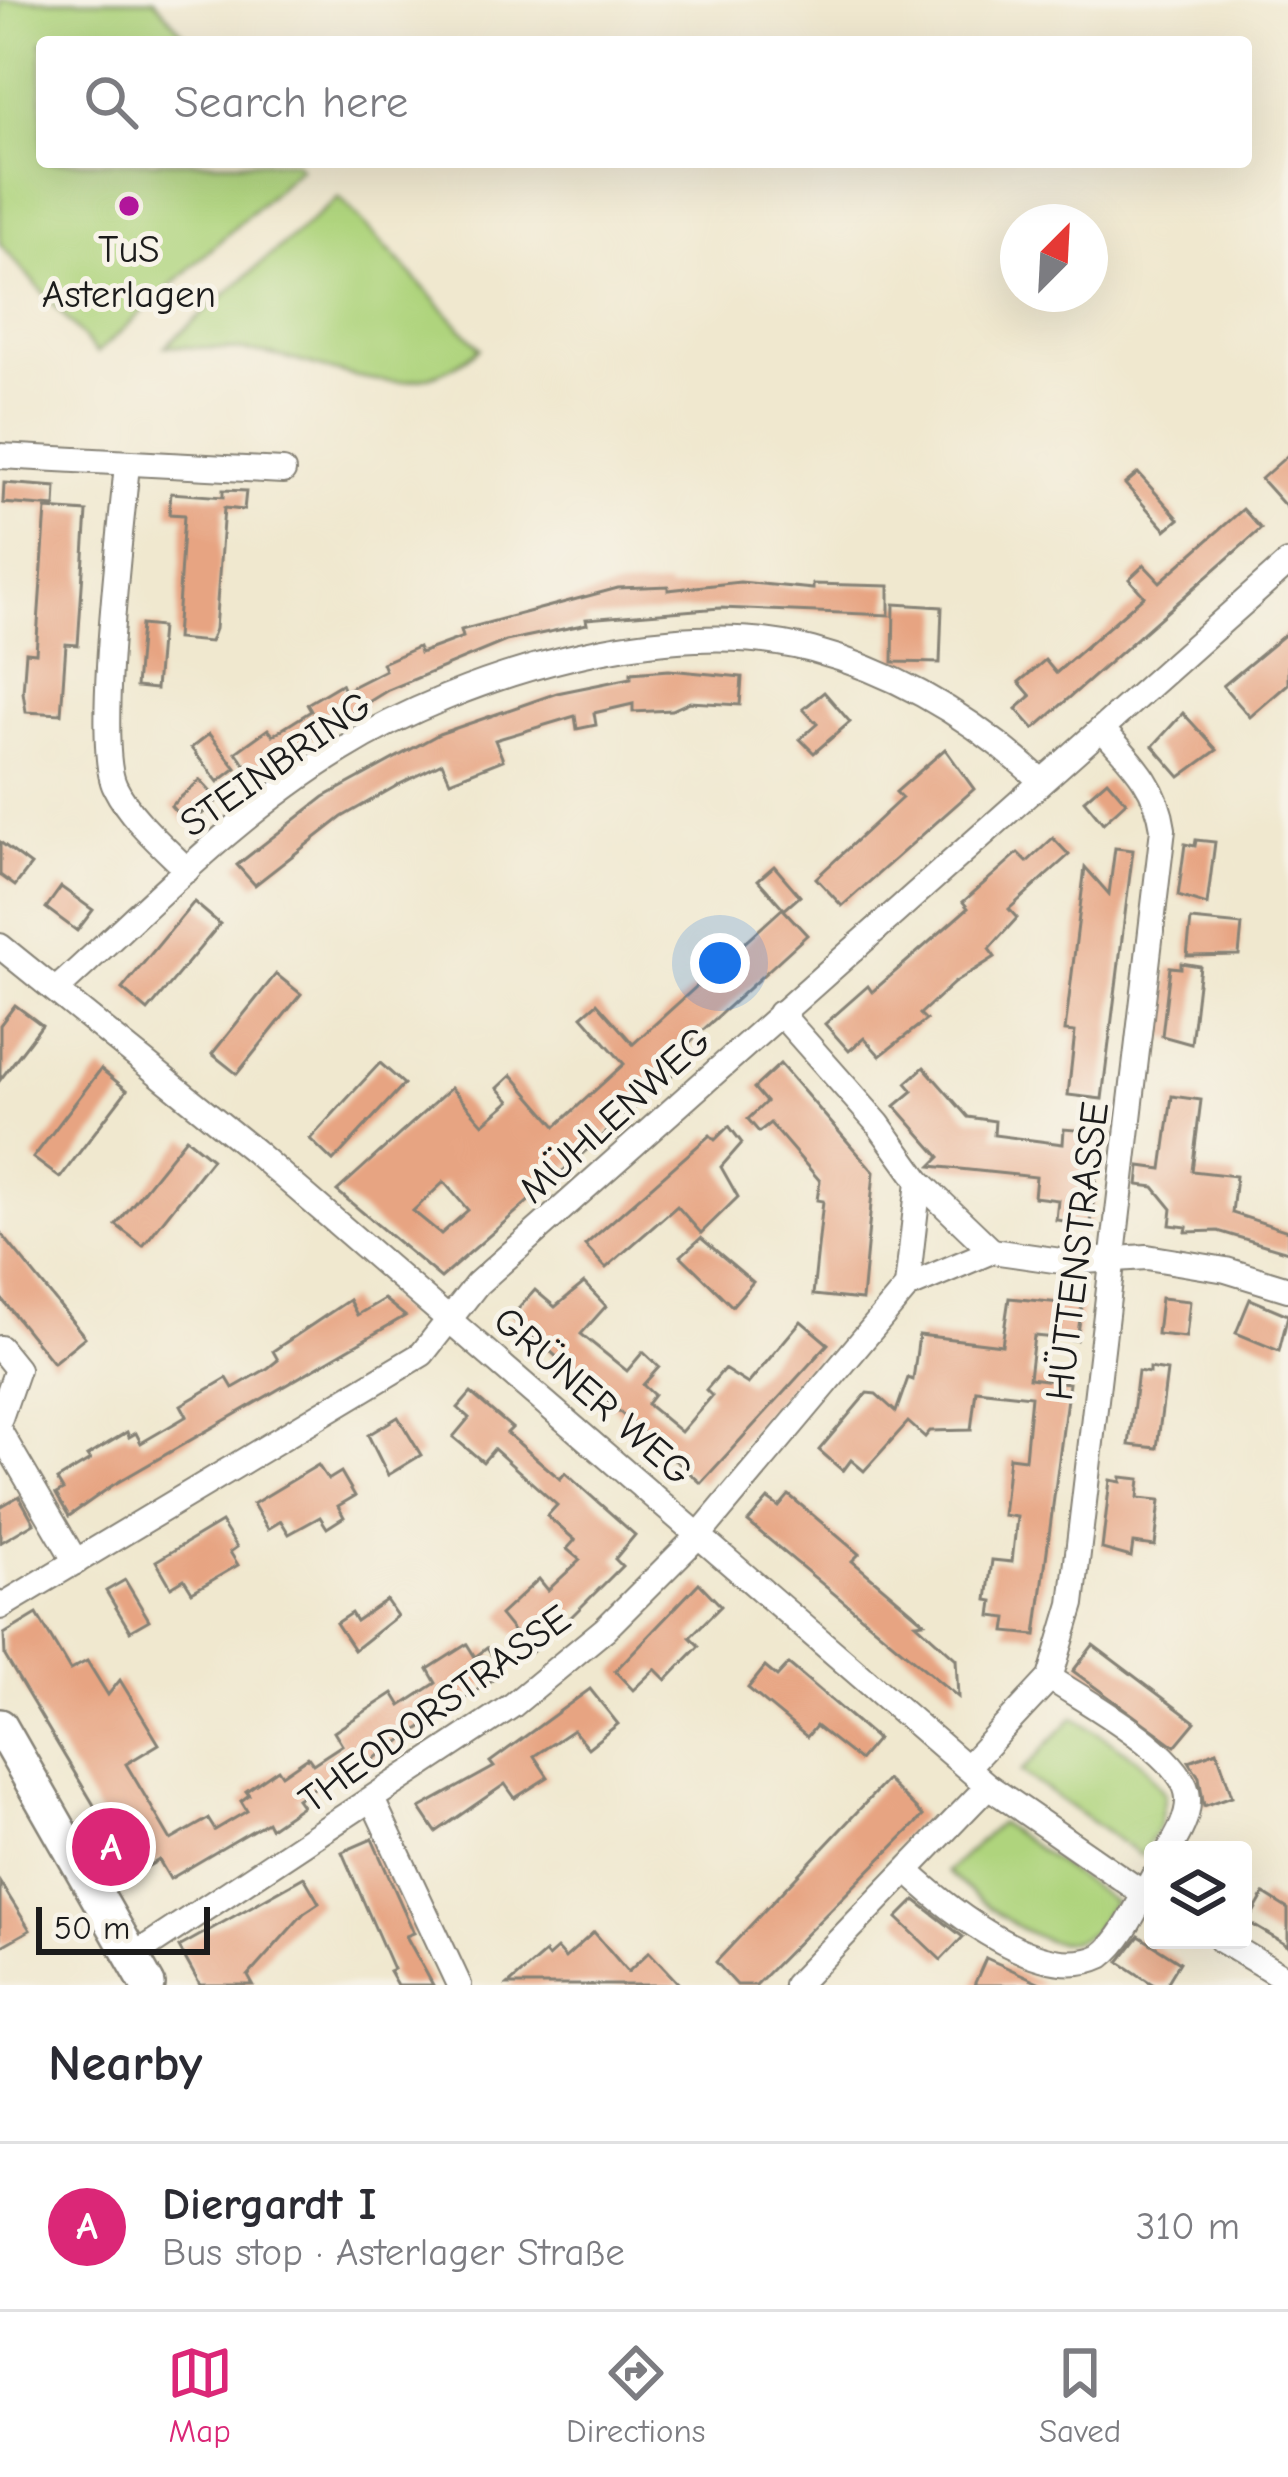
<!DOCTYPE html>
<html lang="en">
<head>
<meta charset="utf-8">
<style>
	:root { --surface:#fff; --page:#f7f7f7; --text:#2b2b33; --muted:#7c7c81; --line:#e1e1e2; --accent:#db2777 }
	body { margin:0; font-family:"Comic Neue",sans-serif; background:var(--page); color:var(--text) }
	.controls { position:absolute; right:36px; bottom:36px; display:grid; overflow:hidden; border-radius:12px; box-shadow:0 12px 48px #0002 }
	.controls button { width:108px; height:108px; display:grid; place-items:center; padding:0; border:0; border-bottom:3px solid var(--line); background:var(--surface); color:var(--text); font:60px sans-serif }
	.compass { position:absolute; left:1000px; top:204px; width:108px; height:108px; border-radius:50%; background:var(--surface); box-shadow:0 12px 48px #0002; rotate:24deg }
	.scale { position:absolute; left:36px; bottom:30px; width:174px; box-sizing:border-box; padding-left:12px; border:6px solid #1c1c1c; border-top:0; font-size:33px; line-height:42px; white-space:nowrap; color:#1c1c1c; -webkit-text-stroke:9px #f7f3e8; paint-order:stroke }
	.you { position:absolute; left:720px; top:963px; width:42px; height:42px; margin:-30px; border:9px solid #fff; border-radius:50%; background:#1a73e8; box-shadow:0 0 0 18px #1a73e833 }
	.badge { display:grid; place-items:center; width:78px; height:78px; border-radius:50%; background:var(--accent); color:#fff; font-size:39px; font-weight:700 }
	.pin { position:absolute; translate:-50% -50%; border:6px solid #fff; box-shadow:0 3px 12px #0006 }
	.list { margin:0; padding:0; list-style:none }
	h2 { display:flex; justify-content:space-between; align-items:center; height:156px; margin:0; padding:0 48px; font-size:51px }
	h2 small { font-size:39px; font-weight:400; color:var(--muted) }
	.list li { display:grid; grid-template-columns:78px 1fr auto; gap:36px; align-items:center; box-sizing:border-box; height:168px; padding:0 48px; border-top:3px solid var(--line) }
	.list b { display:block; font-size:45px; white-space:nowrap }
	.list p { margin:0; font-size:39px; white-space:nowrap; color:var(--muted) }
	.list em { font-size:39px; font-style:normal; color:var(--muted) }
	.icon { flex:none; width:66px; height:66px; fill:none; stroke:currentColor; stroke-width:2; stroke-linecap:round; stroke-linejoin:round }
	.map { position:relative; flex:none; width:1288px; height:1985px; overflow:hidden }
	.search { position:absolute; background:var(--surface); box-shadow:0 12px 48px #0002; left:36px; right:36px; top:36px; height:132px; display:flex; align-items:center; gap:30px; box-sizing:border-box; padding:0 42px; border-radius:12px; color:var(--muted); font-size:45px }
	.sheet { height:324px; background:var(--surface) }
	nav { display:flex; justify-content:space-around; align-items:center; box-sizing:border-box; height:168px; border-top:3px solid var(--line); background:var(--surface); font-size:33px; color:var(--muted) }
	nav a { display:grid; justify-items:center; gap:6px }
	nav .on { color:var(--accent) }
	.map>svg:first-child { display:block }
	.green { fill:#afd47d; stroke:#66784c; stroke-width:3 }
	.building { fill:#e7a482; fill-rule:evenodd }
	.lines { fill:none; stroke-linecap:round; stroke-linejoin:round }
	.street-casing { stroke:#868276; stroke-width:28 }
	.secondary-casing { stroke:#868276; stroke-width:38 }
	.street { stroke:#fff; stroke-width:24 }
	.secondary { stroke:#fff; stroke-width:33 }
	.poi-dot { fill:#b5179e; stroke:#f7f3e8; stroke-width:4.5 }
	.labels { text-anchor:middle; stroke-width:10; stroke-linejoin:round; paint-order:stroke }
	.poi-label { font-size:39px; fill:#1c1c1c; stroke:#f7f3e8 }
	.street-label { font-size:39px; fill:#1c1c1c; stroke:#f7f3e8 }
</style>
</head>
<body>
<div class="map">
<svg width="1288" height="1985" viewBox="0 0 1288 1985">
	<rect width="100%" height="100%" fill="#f7f3e8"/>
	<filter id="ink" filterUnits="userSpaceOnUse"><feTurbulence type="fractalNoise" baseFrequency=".00833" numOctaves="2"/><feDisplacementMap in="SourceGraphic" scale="24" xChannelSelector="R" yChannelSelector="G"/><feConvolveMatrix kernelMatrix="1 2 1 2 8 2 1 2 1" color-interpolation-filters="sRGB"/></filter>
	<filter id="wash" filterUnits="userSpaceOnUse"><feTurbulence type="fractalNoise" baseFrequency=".004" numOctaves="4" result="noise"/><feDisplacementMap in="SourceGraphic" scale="48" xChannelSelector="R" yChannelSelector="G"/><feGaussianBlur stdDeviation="2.7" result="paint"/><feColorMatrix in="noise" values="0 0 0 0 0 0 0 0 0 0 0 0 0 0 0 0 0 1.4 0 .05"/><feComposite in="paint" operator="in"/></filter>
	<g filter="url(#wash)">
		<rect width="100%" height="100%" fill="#f0e8cf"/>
		<g class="green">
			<path d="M0 0H154L191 42H42V162H295L300 168 97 353 0 244Z"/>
			<path d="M339 197 480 348C406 410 350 370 268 354 235 348 198 348 165 346Z"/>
			<path d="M1074 1717 1142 1762 1165 1794 1159 1827 1141 1856 1021 1772Z"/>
			<path d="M1000 1823 1114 1902C1106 1912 1100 1924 1091 1932 1052 1969 976 1897 947 1872Z"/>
		</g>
		<g id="blocks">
			<g class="building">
				<path d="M1288 455V509L1261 479Z"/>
				<path d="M1138 473 1179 519 1166 530 1125 484Z"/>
				<path d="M4 483 56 487 55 507 3 503Z"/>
				<path d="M223 490 246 491 244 510 224 508 215 629 210 642 176 639 184 515 169 514 171 493 223 497Z"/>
				<path d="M46 509 87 512 78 645 66 644 61 714 26 712 23 692 26 652 36 653Z"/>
				<path d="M1243 509 1261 529 1034 729 1016 709 1031 696 1019 682 1045 660 1056 673 1144 596 1129 579 1144 565 1160 582Z"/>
				<path d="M740 582 813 589V584L889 586V615L720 608 586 619 587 624 506 641 388 690 252 774 236 752 268 729 273 735 311 711 307 704 341 684 344 691 385 670 382 663 418 647 420 653 463 637 461 630 618 588 668 586V590Z"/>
				<path d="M894 604 942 607 940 663 893 662Z"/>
				<path d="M141 625 161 627 156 689 136 687Z"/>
				<path d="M1288 632V684L1250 717 1223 686Z"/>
				<path d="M669 670 742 677 740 705 690 702 672 710 633 712V704L594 713 596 725 577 729 575 716 495 740 503 760 450 781 442 763 398 785 342 817 255 885 237 865 324 797 439 734 557 693 631 678V673Z"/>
				<path d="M824 692 850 722 814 753 800 739 817 724 803 709Z"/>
				<path d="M1183 713 1217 750 1180 777 1153 746Z"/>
				<path d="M209 734 236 768 218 782 191 748Z"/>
				<path d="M945 749 974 789 842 906 816 878 902 798 896 792Z"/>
				<path d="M200 780 218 800 188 826 171 806Z"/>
				<path d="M1107 780 1126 802 1103 823 1084 800Z"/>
				<path d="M1053 838 1069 855 1009 909 1017 918 989 949 995 957 954 983 920 1014 926 1020 880 1056 864 1038 849 1051 825 1024 868 986 872 992 968 908 963 902 1018 853 1027 862Z"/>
				<path d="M1196 840 1215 842 1207 905 1178 896 1185 844 1195 846Z"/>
				<path d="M0 842 31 865 15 886 0 875Z"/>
				<path d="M1115 848 1133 850 1102 1099 1068 1095 1075 1032 1065 1031 1085 867 1109 894Z"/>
				<path d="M774 866 800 896 784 910 807 935 680 1051 688 1061 441 1278 337 1191 451 1088 483 1124 510 1101 498 1088 512 1075 556 1126 624 1064 582 1016 597 1003 633 1044 783 908 758 880ZM444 1182 468 1210 441 1234 413 1211Z"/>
				<path d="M61 887 93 910 77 931 46 908Z"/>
				<path d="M194 902 220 924 148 1011 122 989Z"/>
				<path d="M1191 920 1242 925 1239 955 1187 956Z"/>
				<path d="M1181 963 1200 966 1191 1044 1162 1036 1170 967 1181 968Z"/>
				<path d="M276 974 301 994 237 1074 212 1054Z"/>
				<path d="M15 1005 42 1025 0 1080V1025Z"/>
				<path d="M380 1063 404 1084 333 1161 310 1139Z"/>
				<path d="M780 1064 874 1172 862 1300 813 1295 823 1201 817 1200 820 1181 770 1123 759 1132 748 1119 766 1102 754 1088Z"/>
				<path d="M924 1067 968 1117 995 1121 994 1135 1063 1144 1064 1129 1100 1132 1091 1224 1056 1220 1058 1200 1034 1197 1036 1177 931 1166 940 1157 895 1106 913 1091 906 1083Z"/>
				<path d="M101 1069 127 1090 60 1178 33 1158Z"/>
				<path d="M1172 1096 1201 1100 1192 1171 1236 1176 1232 1213 1288 1231V1252L1218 1231 1186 1232 1187 1227 1170 1225 1172 1209 1154 1187 1138 1185 1140 1166 1162 1169Z"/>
				<path d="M729 1126 742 1143 721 1167 738 1197 701 1233 677 1206 606 1268 585 1245 710 1135 715 1140Z"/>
				<path d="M186 1138 212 1159 143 1246 116 1225Z"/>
				<path d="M0 1232 85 1337 53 1363 0 1297Z"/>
				<path d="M701 1238 753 1282 732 1306 681 1256Z"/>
				<path d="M584 1283 606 1306 581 1334 627 1371 643 1352 659 1367 643 1385 654 1395 647 1404 681 1432 712 1396 706 1390 724 1369 748 1384 801 1321 828 1344 701 1483 511 1317 535 1290 555 1307Z"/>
				<path d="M1009 1298 1082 1305 1077 1340 1034 1336 1029 1378 1069 1383 1036 1635 1005 1632 1007 1618 991 1616 993 1601 987 1600 992 1560 1012 1562 1017 1517 1003 1515 1004 1507 1009 1457 1025 1459 1031 1396 976 1390 971 1430 930 1431 925 1437 908 1422 864 1471 851 1460 843 1471 819 1450 867 1393 876 1394 896 1412 908 1378 913 1380 919 1335 1002 1345Z"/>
				<path d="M1161 1298 1190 1301 1186 1337 1157 1334Z"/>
				<path d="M384 1299 405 1316 113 1485 69 1516 56 1494 63 1490 57 1480 90 1460 87 1456 127 1432 129 1437 136 1433 141 1443 177 1422 187 1416 181 1405 227 1378 233 1388 268 1368 278 1360 273 1351 349 1300 357 1315Z"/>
				<path d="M1250 1299 1288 1315 1279 1351 1236 1333Z"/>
				<path d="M1149 1368 1167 1371 1157 1448 1129 1445 1138 1371 1149 1373Z"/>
				<path d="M471 1393 512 1428 507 1433 560 1479 565 1473 635 1535 615 1559 622 1566 567 1621 560 1614 543 1629 549 1637 531 1653 500 1615 539 1579 548 1590 580 1560 567 1549 575 1540 547 1516 557 1505 494 1449 483 1462 453 1437 469 1418 458 1408Z"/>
				<path d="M398 1417 421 1455 388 1475 368 1435Z"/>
				<path d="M318 1465 328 1480 341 1472 355 1496 338 1506 344 1517 327 1528 320 1517 289 1534 281 1521 268 1529 253 1504Z"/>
				<path d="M1121 1477 1140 1479 1138 1498 1160 1500 1155 1546 1133 1543 1131 1557 1102 1549 1110 1480 1121 1482Z"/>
				<path d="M789 1495 859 1554 852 1561 924 1622 916 1623 956 1659 958 1697 748 1522 768 1499 779 1507Z"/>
				<path d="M19 1496 34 1523 0 1543V1507Z"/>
				<path d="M221 1522 237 1547 230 1552 238 1565 192 1592 184 1579 171 1587 156 1561Z"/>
				<path d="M125 1580 149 1620 130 1631 106 1591Z"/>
				<path d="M699 1583 721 1606 690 1637 699 1646 666 1680 655 1669 633 1690 615 1671Z"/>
				<path d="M386 1600 397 1616 354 1650 336 1623 351 1613 356 1621Z"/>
				<path d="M37 1614 70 1670 87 1661 108 1695 120 1680 159 1744 126 1764 171 1840 208 1819 215 1830 247 1811 241 1801 249 1795 246 1791 278 1769 282 1775 308 1757 313 1764 342 1745 334 1732 393 1693 401 1706 436 1683 428 1669 467 1644 475 1657 487 1648 503 1673 346 1777 342 1770 297 1799 302 1806 270 1828 267 1822 170 1879 159 1860 135 1874 5 1656 4 1634Z"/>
				<path d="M1093 1645 1195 1722 1175 1746 1073 1671Z"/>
				<path d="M789 1664 877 1739 859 1760 816 1726 807 1737 748 1688 765 1667 777 1677Z"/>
				<path d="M590 1689 618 1724 588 1748 573 1730 534 1756 548 1777 515 1798 505 1784 436 1832 420 1808 494 1767 490 1762Z"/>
				<path d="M1217 1751 1232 1796 1204 1806 1199 1777 1189 1761Z"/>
				<path d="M887 1780 923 1816 756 1985H737L716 1962Z"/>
				<path d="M372 1839 414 1933 406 1936 433 1985H397L389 1971 393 1969 342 1852Z"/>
				<path d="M304 1877 319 1903 304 1913 248 1976 253 1985H200L179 1947Z"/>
				<path d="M0 1882 30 1930 0 1947Z"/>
				<path d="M1264 1894 1288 1909V1946L1248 1922Z"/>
				<path d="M915 1900 963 1937 941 1960 897 1918Z"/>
				<path d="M594 1932 628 1972 649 1952 680 1985H508L545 1953 548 1957 557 1949 565 1958Z"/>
				<path d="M1139 1936 1180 1962 1166 1985H1154L1119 1962Z"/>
				<path d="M986 1958 1008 1968 1045 1985H974Z"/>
			</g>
		</g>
	</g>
	<g filter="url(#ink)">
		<use href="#blocks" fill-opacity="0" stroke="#868276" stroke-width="3"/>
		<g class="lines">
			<defs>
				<g id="street">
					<path d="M0 456 283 471"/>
					<path d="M127 464C122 523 94 745 115 787 131 819 162 845 187 870"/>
					<path d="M0 946 254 1151 988 1786 1153 1900"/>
					<path d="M56 990C148 907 235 815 341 750 462 675 671 612 812 650 898 673 975 720 1039 779"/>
					<path d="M919 1181 992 1251"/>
					<path d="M907 1287 992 1251 1068 1262 1147 1257 1226 1270 1288 1289"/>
					<path d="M0 1348 17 1369 0 1418"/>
					<path d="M0 1432 76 1562"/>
					<path d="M0 1607 422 1354 477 1284 1288 563"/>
					<path d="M1050 1678C1084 1701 1186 1755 1188 1798 1189 1817 1178 1835 1169 1850"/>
					<path d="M968 1766 1050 1678 1072 1604 1163 829C1157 785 1131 761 1102 729"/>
					<path d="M372 1799 459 1985"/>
					<path d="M907 1871C948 1909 1041 1985 1101 1956 1124 1939 1139 1902 1153 1877"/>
					<path d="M1221 1940 1288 1980"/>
					<path d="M133 1956 513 1705 605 1629 700 1534 907 1287 919 1181 878 1124 780 1013"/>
					<path d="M796 1985 988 1786"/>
				</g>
				<path id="secondary" d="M0 1726 148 1985"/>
			</defs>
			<use href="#street" class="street-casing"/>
			<use href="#secondary" class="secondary-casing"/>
			<use href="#street" class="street"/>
			<use href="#secondary" class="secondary"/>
		</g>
	</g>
	<circle class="poi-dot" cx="129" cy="206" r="12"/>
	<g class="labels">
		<g class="poi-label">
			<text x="129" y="262">TuS<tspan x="129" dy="45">Asterlagen</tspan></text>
		</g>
		<g class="street-label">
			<text transform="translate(275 763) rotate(-35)" y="14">STEINBRING</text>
			<text transform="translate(614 1114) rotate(-42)" y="14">MÜHLENWEG</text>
			<text transform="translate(1076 1251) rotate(-83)" y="14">HÜTTENSTRASSE</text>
			<text transform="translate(594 1395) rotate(41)" y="14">GRÜNER WEG</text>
			<text transform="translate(434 1708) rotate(-36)" y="14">THEODORSTRASSE</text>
		</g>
	</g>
</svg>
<div class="controls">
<button><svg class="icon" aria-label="layers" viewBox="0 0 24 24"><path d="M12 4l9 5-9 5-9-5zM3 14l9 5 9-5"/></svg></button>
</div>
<svg class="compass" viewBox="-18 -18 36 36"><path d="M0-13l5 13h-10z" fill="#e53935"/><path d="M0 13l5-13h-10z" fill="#7c7c81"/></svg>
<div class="scale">50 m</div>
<div class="you"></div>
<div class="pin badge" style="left:111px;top:1847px">A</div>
<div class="search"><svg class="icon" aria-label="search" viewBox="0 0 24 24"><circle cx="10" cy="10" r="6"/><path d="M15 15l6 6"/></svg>Search here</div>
</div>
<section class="sheet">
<h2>Nearby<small></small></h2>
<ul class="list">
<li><span class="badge">A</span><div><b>Diergardt I</b><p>Bus stop · Asterlager Straße</p></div><em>310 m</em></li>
</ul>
</section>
<nav>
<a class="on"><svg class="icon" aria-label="map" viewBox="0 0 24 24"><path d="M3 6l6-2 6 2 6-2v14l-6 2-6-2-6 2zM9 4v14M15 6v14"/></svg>Map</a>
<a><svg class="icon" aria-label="directions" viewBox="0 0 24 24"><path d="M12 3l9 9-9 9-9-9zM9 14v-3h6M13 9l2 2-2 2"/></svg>Directions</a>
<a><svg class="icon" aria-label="saved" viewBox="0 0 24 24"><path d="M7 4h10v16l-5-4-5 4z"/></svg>Saved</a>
</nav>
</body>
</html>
